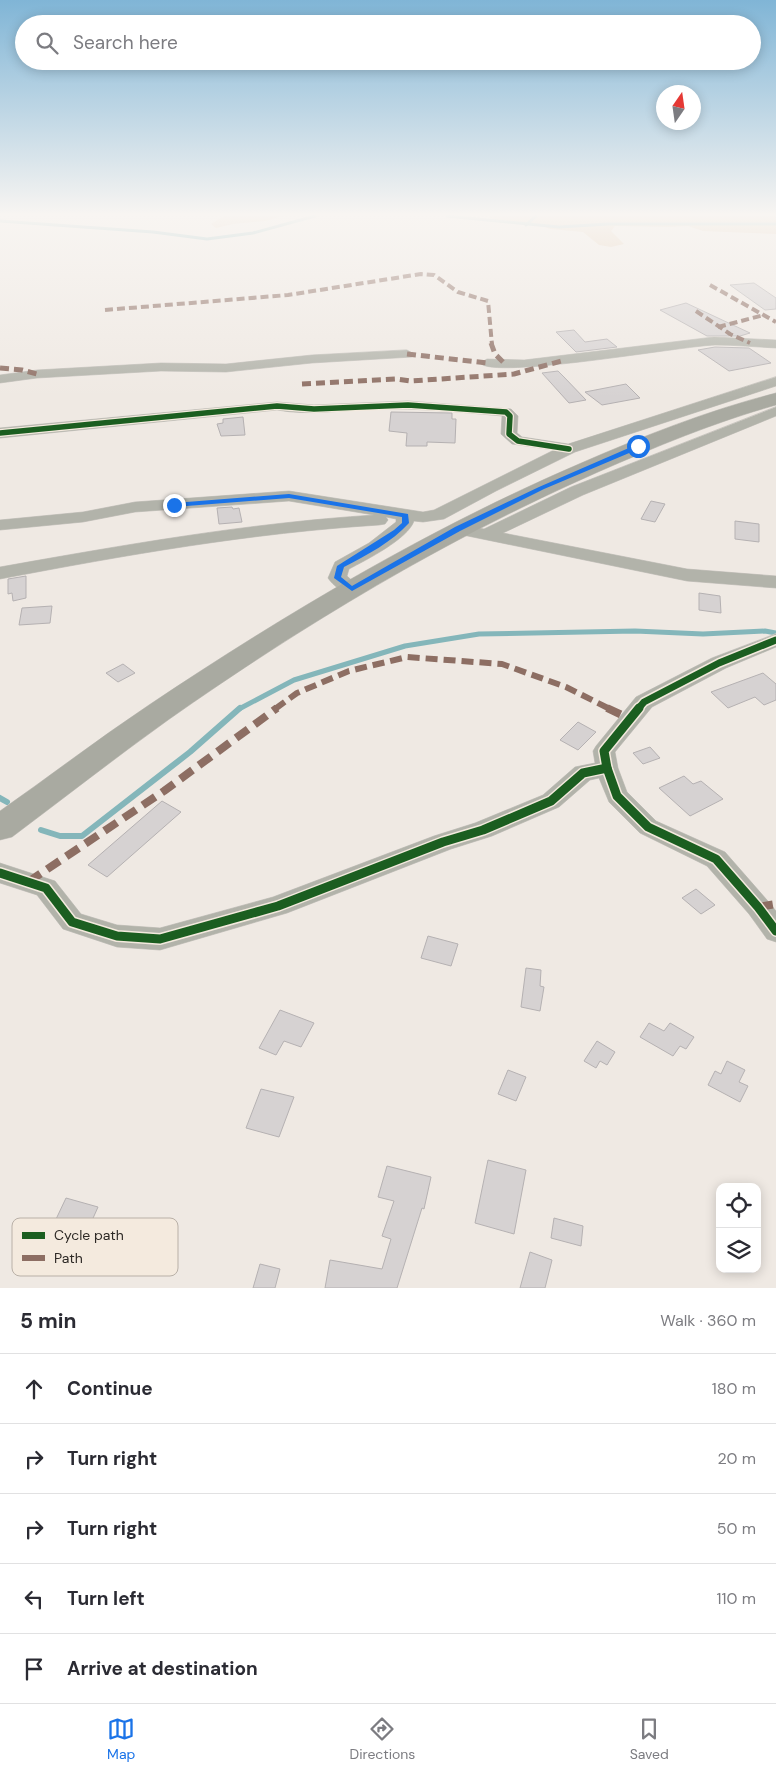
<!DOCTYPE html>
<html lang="en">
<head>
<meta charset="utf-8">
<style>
	:root { --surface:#fff; --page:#f7f7f7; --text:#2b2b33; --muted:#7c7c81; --line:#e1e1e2; --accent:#1a73e8 }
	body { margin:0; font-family:"DM Sans",sans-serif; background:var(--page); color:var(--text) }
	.controls { position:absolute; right:15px; bottom:15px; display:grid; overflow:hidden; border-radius:10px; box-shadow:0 2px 12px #0003 }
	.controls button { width:45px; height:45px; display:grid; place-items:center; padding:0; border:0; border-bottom:1px solid var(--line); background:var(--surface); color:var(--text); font:25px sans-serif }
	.compass { position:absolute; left:656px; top:85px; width:45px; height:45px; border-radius:50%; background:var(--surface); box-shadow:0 2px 12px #0003; rotate:13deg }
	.stop { position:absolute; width:15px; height:15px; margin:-11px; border:4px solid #1a73e8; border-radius:50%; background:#fff }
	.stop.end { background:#1a73e8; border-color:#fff; box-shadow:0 1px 5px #0008 }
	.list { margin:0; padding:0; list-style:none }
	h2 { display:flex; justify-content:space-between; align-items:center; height:65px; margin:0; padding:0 20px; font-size:21px }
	h2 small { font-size:16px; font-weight:400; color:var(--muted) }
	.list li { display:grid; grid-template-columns:32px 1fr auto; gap:15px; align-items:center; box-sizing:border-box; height:70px; padding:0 20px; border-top:1px solid var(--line) }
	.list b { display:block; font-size:19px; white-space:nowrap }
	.list em { font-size:16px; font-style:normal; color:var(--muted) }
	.icon { flex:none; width:28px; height:28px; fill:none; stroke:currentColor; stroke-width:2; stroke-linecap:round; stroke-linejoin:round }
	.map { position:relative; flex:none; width:776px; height:1288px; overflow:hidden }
	.search { position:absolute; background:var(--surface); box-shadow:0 2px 12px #0003; left:15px; right:15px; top:15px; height:55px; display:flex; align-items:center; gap:12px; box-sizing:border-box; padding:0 18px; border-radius:28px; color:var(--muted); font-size:19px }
	.sheet { height:415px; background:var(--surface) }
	nav { display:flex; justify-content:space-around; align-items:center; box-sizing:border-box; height:70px; border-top:1px solid var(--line); background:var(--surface); font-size:14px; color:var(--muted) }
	nav a { display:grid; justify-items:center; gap:2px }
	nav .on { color:var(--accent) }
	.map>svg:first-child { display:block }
	.forest { fill:#e2caaf }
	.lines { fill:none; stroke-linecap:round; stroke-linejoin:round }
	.stream-far2 { stroke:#84b6ba; stroke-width:3 }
	.stream-far1 { stroke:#84b6ba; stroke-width:5 }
	.stream { stroke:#84b6ba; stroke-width:6 }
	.building { fill:#d6d2d2; stroke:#b5b1b2 }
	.street-casing { stroke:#cbc7c2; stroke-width:1 }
	.primary-casing { stroke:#cbc7c2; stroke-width:1 }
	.street { fill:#b2b3aa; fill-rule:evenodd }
	.primary { fill:#a9aaa1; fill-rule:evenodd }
	.quiet-far3 { stroke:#8d6e63; stroke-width:4; stroke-dasharray:8 4; stroke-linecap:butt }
	.quiet-far2 { stroke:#8d6e63; stroke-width:5; stroke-dasharray:9 5; stroke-linecap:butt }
	.quiet-far1 { stroke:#8d6e63; stroke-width:6; stroke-dasharray:12 6; stroke-linecap:butt }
	.quiet { stroke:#8d6e63; stroke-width:8; stroke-dasharray:15 8; stroke-linecap:butt }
	.cycleway-far2-casing { stroke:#f4eade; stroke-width:8 }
	.cycleway-far1-casing { stroke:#f4eade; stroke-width:10 }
	.cycleway-casing { stroke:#f4eade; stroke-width:12 }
	.cycleway-far2 { stroke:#1b5e20; stroke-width:5.5 }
	.cycleway-far1 { stroke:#1b5e20; stroke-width:7 }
	.cycleway { stroke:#1b5e20; stroke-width:9 }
	.route { fill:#1a73e8 }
	.key { fill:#f4eade; stroke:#b9b0a7; stroke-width:1 }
	.key-label { font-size:14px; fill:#2e2a26 }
</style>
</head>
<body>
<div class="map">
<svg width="776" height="1288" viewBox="0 0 776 1288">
	<rect width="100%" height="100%" fill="#efe9e3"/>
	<g class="forest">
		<path d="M224 216H282L265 221 233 224 216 228 211 224Z"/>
		<path d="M493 216H776V234L703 231 688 226 668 227 615 226 611 231 624 244 611 247 599 245 583 232 550 229 538 224 497 220 489 218Z"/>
	</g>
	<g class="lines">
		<g class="stream-far2">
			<path d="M447 216 559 227 608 224H776"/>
			<path d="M0 221 153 232 207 239 253 233 315 216"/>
			<path d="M526 225 536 216"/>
		</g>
		<path class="stream-far1" d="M239 709 294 680 405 646 479 634 635 631 703 634 765 631 776 633"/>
		<g class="stream">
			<path d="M0 798 7 802"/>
			<path d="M41 830 60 836H82L190 752 240 708"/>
		</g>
	</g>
	<g class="building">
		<path d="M754 283 776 298V309L765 310 730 285Z"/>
		<path d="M686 303 750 333 740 336H707L660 310Z"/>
		<path d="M574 330 585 342 607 339 617 347 576 352 556 332Z"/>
		<path d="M715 347 749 348 771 363 729 371 698 350Z"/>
		<path d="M558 371 564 377 586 400 569 403 542 373Z"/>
		<path d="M626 384 640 398 602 405 585 392Z"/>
		<path d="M391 412 452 413V419H456L455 443 427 442V446H406L407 433 389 431Z"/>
		<path d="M243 417 245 435 221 436 217 424 223 423V419Z"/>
		<path d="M651 501 665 504 655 522 641 519Z"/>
		<path d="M232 507 233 509 239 508 242 522 219 524 217 508Z"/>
		<path d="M735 521 759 524V542L735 539Z"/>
		<path d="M26 576V598L13 601 12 593 8 594V579Z"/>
		<path d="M699 593 720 596 721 613 699 610Z"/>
		<path d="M52 606 50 623 19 625 22 608Z"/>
		<path d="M123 664 135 673 118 682 106 673Z"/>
		<path d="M763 673 776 684V700L764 705 755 697 728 708 711 692Z"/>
		<path d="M578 722 596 732 578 750 560 740Z"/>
		<path d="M650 747 660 758 643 764 633 753Z"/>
		<path d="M684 776 693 784 701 781 723 799 690 816 659 788Z"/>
		<path d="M162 801 181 812 107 877 88 865Z"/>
		<path d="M696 889 715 905 701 914 682 898Z"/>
		<path d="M428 936 458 944 451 966 421 958Z"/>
		<path d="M526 968 541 970 540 986 544 987 540 1011 521 1007Z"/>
		<path d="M280 1010 314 1023 301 1047 284 1041 276 1055 259 1048Z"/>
		<path d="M649 1023 664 1031 670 1023 694 1037 686 1049 680 1046 673 1056 640 1037Z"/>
		<path d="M597 1041 615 1052 607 1065 600 1061 596 1068 584 1061Z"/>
		<path d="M727 1061 745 1070 739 1082 748 1086 740 1102 708 1085 715 1071 721 1074Z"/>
		<path d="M508 1070 526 1077 516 1101 498 1094Z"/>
		<path d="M261 1089 294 1097 279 1137 246 1128Z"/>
		<path d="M488 1160 526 1170 514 1234 475 1223Z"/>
		<path d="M387 1166 431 1177 424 1209 422 1208 397 1288H325L330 1260 382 1269 391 1239 382 1236 394 1201 378 1197Z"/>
		<path d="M66 1198 98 1207 82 1243 49 1234Z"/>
		<path d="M554 1218 583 1226 581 1246 551 1238Z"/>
		<path d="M530 1252 552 1260 545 1288H520Z"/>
		<path d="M260 1264 280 1269 275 1288H253Z"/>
	</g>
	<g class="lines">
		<defs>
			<g id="street">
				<path d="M714 337 776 340V348C756 347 735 345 715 345 682 346 493 380 480 363L487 359 524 360Z"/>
				<path d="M407 350 414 354 412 357 312 363 226 372 161 371 37 378 0 383V375L37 370 161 363 226 364 312 355Z"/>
				<path d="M776 377V386L575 452 496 491 444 519 423 522 414 521C408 539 366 560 349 569L347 576 361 589 359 593C347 596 335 588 328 578L335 562 369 543 396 522V519L386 517 388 520 385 524 379 525C251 533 126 555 0 579V567C124 545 248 523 374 515L289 501 135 512 83 522 0 530V520L83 512 135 502 289 491 423 512 434 510 554 450 512 444 501 434 502 416C460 412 418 408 376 409 343 410 310 416 277 410L0 438V428L277 402 314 405 408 401 511 409 518 416 517 433 522 437 568 444Z"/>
				<path d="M776 407V416L583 495 503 533 687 569 776 576V588L687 581 458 534 452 533 449 529 452 525 458 524 484 529 571 487Z"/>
				<path d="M776 634V647L726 668 652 707 615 752 618 768 627 792 656 821 725 852 767 900 776 911V942L767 939 749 914 707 866 640 833 609 802 599 778 590 780 559 807 492 836 451 849 287 913 160 950 117 947 63 929 37 895 0 883V863L55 881 81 914 117 925 160 928 273 897 434 836 475 823 543 795 575 767 595 763 593 751 596 746 636 697 712 658Z"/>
			</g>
			<path id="primary" d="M776 393V405C715 422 655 447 598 472 446 539 303 625 168 720 115 758 64 798 12 837L0 840V811C50 776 98 739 149 705 285 614 428 529 579 464 643 436 709 410 776 393Z"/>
		</defs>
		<use href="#street" class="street-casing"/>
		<use href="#primary" class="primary-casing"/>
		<use href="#street" class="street"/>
		<use href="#primary" class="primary"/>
		<g class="quiet-far3">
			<path d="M710 285 776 322"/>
			<path d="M105 310 288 295 421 274 434 275 458 292 488 301 492 345"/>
			<path d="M696 311 730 334 750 343"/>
			<path d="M718 327 764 315"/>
		</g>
		<g class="quiet-far2">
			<path d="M491 343 495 354 505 364"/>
			<path d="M407 354 487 363"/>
			<path d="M0 368 22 370 37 374"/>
			<path d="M302 384 397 379 411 381 514 374 565 360"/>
		</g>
		<path class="quiet-far1" d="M275 709 297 693 349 671 407 657 502 664 566 687 610 709"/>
		<g class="quiet">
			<path d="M607 708 630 719"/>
			<path d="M28 882 164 791 277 708"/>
			<path d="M758 907 776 904"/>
		</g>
		<defs>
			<path id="cycleway-far2" d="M0 433 277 406 314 409 408 405 506 412 510 416 509 434 518 441 569 449"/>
			<path id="cycleway-far1" d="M638 709 644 702 719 663 776 640"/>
			<g id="cycleway">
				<path d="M639 708 604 751 607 768 617 796 648 827 716 859 758 907 776 931"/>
				<path d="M0 873 46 888 72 922 117 936 160 939 278 906 443 842 483 830 551 801 583 773 607 768"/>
			</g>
		</defs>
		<use href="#cycleway-far2" class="cycleway-far2-casing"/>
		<use href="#cycleway-far1" class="cycleway-far1-casing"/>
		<use href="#cycleway" class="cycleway-casing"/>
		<use href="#cycleway-far2" class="cycleway-far2"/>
		<use href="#cycleway-far1" class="cycleway-far1"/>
		<use href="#cycleway" class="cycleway"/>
	</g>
	<linearGradient id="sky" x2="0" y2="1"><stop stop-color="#80b5d6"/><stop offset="0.54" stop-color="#f8f5f2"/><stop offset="1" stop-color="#f8f5f2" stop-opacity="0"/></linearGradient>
	<rect width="776" height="397" fill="url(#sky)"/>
	<path class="route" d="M638 444 641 446V448L544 489 460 531 352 591 334 578 337 566 394 530 402 523V517L289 498 174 507 170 505 174 503 289 494 408 514 409 523C392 542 367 555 344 567L341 577 352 586 455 527 539 487Z"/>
	<rect x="12" y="1218" width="166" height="58" rx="8" class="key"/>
	<rect x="22" y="1232" width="23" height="7" fill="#1b5e20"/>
	<rect x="22" y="1255" width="23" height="6" fill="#8d6e63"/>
	<g class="key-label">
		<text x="54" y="1240">Cycle path</text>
		<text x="54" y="1263">Path</text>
	</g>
</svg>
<div class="controls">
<button><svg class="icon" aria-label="locate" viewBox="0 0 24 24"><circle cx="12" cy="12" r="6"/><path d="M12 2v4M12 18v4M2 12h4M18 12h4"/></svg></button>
<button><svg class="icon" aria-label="layers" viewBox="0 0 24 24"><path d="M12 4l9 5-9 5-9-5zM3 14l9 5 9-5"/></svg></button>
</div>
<svg class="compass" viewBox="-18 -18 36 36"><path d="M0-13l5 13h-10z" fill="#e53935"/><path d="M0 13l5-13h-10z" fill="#7c7c81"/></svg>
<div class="stop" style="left:638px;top:446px"></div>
<div class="stop end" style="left:174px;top:505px"></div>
<div class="search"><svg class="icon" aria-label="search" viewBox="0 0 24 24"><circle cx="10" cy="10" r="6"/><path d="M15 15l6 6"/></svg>Search here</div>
</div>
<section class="sheet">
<h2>5 min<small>Walk · 360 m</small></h2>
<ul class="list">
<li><svg class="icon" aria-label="ahead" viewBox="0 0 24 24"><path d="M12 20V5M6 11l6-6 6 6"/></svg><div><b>Continue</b></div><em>180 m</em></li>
<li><svg class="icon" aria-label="right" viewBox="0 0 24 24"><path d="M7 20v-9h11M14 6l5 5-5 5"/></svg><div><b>Turn right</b></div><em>20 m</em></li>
<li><svg class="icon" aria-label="right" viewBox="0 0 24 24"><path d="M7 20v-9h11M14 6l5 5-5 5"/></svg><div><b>Turn right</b></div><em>50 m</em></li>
<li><svg class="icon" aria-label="left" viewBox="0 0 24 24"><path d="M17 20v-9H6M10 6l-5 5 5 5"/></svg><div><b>Turn left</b></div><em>110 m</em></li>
<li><svg class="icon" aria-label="arrive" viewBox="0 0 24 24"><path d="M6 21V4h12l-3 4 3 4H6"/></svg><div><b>Arrive at destination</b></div></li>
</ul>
</section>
<nav>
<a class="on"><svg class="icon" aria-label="map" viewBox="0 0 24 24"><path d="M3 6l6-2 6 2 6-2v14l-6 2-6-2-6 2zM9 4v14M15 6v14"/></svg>Map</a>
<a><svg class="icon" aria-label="directions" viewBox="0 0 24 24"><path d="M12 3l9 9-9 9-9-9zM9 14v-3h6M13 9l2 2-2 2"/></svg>Directions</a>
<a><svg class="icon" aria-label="saved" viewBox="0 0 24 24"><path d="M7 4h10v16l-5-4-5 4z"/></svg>Saved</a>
</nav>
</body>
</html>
